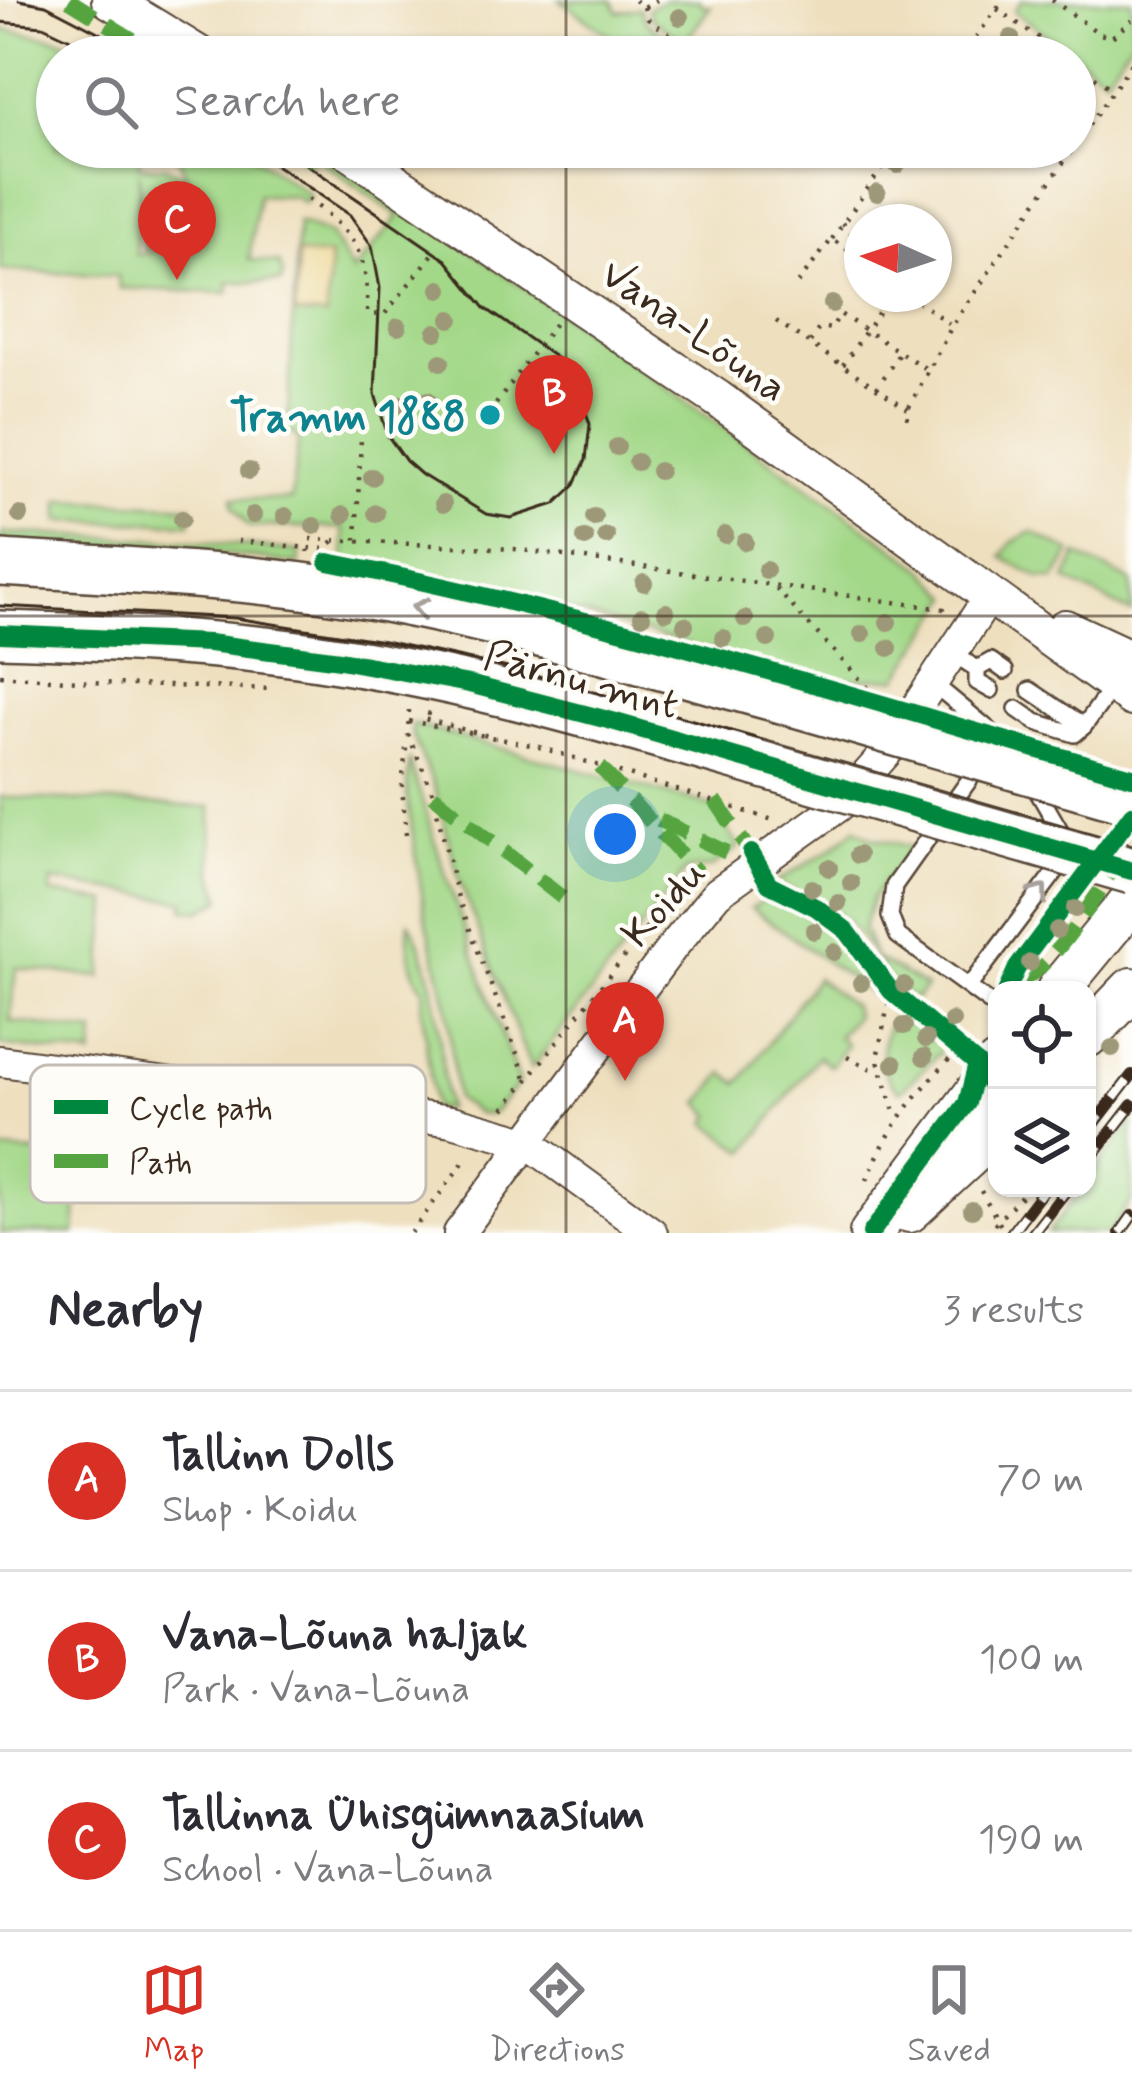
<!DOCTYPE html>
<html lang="en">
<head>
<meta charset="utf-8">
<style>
	:root { --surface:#fff; --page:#f7f7f7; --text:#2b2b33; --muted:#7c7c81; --line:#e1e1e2; --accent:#d93025 }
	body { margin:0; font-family:Mynerve,sans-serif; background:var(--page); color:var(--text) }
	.controls { position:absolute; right:36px; bottom:36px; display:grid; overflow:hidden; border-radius:24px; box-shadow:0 3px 9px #0004 }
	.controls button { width:108px; height:108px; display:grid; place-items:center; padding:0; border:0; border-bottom:3px solid var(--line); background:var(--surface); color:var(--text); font:60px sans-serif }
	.compass { position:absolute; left:844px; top:204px; width:108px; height:108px; border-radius:50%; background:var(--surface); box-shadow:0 3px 9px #0004; rotate:273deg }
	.you { position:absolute; left:615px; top:834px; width:42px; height:42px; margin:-30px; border:9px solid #fff; border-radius:50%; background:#1a73e8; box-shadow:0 0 0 18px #1a73e833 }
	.badge { display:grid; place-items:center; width:78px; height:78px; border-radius:50%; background:var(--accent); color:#fff; font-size:39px; font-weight:700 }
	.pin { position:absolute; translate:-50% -99px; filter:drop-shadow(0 3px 6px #0008) }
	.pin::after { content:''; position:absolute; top:63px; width:42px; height:36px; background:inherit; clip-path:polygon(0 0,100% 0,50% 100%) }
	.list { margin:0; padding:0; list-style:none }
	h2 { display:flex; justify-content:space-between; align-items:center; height:156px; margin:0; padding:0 48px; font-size:51px }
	h2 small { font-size:39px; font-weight:400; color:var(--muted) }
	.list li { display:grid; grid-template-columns:78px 1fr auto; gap:36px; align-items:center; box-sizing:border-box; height:180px; padding:0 48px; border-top:3px solid var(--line) }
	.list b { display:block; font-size:45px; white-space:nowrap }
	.list p { margin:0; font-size:39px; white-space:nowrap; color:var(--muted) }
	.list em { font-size:39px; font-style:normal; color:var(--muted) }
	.icon { flex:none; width:66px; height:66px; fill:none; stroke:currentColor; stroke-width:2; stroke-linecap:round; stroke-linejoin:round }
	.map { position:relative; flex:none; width:1132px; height:1233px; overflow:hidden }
	.search { position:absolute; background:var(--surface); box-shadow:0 3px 9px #0004; left:36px; right:36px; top:36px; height:132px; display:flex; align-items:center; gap:30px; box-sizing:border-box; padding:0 42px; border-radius:66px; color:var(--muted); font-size:45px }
	.sheet { height:696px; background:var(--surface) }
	nav { display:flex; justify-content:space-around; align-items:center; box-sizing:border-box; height:168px; border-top:3px solid var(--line); background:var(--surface); font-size:33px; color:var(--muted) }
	nav a { display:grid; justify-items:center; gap:6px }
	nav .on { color:var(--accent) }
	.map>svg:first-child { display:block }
	.green { fill:#a3d888; stroke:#6f8153; stroke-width:3; fill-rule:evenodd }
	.sand { fill:#eeda9e; stroke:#94825e; stroke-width:3 }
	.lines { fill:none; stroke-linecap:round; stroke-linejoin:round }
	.service-casing { stroke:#564536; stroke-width:20 }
	.minor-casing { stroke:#564536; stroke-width:34 }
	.tertiary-casing { stroke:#564536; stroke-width:40 }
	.secondary-casing { stroke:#564536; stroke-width:46 }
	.primary-casing { stroke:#564536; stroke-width:50 }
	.path { stroke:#564536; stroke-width:4.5; stroke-dasharray:3 9; stroke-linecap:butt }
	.service { stroke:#fff; stroke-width:15 }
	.minor { stroke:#fff; stroke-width:30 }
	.tertiary { stroke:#fff; stroke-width:36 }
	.secondary { stroke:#fff; stroke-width:42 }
	.primary { stroke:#fff; stroke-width:45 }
	.tram { stroke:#3b2a1e; stroke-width:3 }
	.rail-casing { stroke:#3b2a1e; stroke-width:12 }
	.rail { stroke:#fdfcf7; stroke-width:8; stroke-dasharray:22; stroke-linecap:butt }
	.primary-bridge-casing { stroke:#564536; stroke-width:50; stroke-linecap:butt }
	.primary-bridge { stroke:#fff; stroke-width:45 }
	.quiet { stroke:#54a441; stroke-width:15; stroke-dasharray:30 15; stroke-linecap:butt }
	.cycleway-casing { stroke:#fdfcf7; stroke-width:26 }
	.cycleway { stroke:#00873e; stroke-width:18 }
	.tree { fill:#9d9878 }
	.oneway { stroke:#a79f9a }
	.grid { fill:none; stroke:#3b2a1e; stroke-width:3; stroke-opacity:0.55 }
	.culture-dot { fill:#0f9aa8; stroke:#fdfcf7; stroke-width:4.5 }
	.labels { text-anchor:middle; stroke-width:9; stroke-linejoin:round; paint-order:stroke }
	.street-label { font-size:42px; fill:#3b2a1e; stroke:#fdfcf7 }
	.culture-label { font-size:42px; font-weight:bold; fill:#0d838f; stroke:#fdfcf7; text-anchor:end }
	.key { fill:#fdfcf7; stroke:#c3bdb6; stroke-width:3 }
	.key-label { font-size:33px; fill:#3b2a1e }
</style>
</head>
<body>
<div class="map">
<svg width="1132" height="1233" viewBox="0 0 1132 1233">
	<rect width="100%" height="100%" fill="#fdfcf7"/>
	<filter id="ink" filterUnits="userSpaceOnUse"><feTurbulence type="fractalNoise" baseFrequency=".00833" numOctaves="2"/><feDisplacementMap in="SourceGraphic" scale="24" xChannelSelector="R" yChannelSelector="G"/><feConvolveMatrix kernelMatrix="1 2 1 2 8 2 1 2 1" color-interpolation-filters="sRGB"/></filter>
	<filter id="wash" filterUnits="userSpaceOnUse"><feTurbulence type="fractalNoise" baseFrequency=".004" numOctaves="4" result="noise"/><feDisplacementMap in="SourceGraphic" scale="48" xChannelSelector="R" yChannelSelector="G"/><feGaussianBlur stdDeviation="2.7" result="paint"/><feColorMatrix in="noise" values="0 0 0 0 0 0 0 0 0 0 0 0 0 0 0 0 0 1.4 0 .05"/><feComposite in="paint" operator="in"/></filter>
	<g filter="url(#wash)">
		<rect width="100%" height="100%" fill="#eedfbe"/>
		<g class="green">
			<path d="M560 0H612L618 12 640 8 646 22 681 49 675 57H640Z"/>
			<path d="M665 0H700L702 5 711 6 685 42 651 18 648 8Z"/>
			<path d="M1022 0H1132V40L1105 77 1014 11Z"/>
			<path d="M0 29 60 39 98 57H57V147H140L139 166 165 167 187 177 178 157 167 147H240L310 195 304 202 293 196 258 195 249 260 279 263 283 274 281 282H229L228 293 119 288 118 276 0 270ZM139 172 144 249 150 247V240L188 179C199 216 173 250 136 255Z"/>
			<path d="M287 147H312L453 238 923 568 951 597 898 678 846 679 842 689 554 606 345 560 343 528 248 526 233 506V498L291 500 299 437 287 432 298 222 329 234 353 272 399 216 317 158 311 164Z"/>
			<path d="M60 500 191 506 190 523 60 521Z"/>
			<path d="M1032 532 1071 552 1055 580 1040 578 1002 557 1011 543Z"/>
			<path d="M3 533 191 541 300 551 299 564 202 551 0 541Z"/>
			<path d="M1077 555 1132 582V613L1066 580Z"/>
			<path d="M412 724 712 806 739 847 712 867 686 870 531 1069 459 879 435 789 412 734Z"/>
			<path d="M409 759 447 879 519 1083 492 1114H478L456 1099 447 1003 425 915 407 797Z"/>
			<path d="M0 797 211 807 213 872 222 899 200 911 184 909 185 901 52 881 51 893 108 902 102 977 16 968 10 1021 95 1033 93 1056 0 1045Z"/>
			<path d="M856 828 870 837 912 847 873 897 863 927 875 958 926 987 916 999C883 987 875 950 852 927 833 906 801 895 776 882L830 850Z"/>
			<path d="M768 897C829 920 852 945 883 1002L751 908Z"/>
			<path d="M409 922C441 975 439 1049 447 1109L434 1108 422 1009 424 990C411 973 406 943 409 922Z"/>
			<path d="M816 978 853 1006 855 1017 838 1036 847 1045 831 1066 818 1056 746 1152 708 1124 712 1115 700 1103 724 1073 738 1083 744 1077Z"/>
			<path d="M898 1010 945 1048 900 1091C873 1071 880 1034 898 1010Z"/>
			<path d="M1132 1121V1199L1109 1233H1048L1082 1188H1087V1181Z"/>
			<path d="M0 1150 80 1155 75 1233H0Z"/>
		</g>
		<path class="sand" d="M298 254 330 256 326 316 295 314Z"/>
	</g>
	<g filter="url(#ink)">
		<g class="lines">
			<defs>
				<g id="service">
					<path d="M954 654 977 669V682L991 690"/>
					<path d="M977 669 991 661 1005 671"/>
					<path d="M935 685 999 738 894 886 890 916 898 936 997 1008"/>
					<path d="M1017 709 1036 722 1075 734 1084 726 1030 690"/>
					<path d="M1084 726 1114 685"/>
					<path d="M970 985 1063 862 1064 837 1032 782"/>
				</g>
				<g id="minor">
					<path d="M0 1061 452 1121 527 1142 652 1233"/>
					<path d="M459 1233 671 949 717 893 839 806 887 752 991 594"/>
				</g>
				<g id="tertiary">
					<path d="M110 0 203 57"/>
					<path d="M343 147 718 399 1132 698"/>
					<path d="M1065 628 1132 659"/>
				</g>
				<g id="secondary">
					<path d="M1058 990 1132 900"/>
					<path d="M1087 1036 1132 989"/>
					<path d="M909 1211 997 1130"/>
					<path d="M871 1233 997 1065"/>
				</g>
				<g id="primary">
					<path d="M0 563C115 570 231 574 345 592 491 615 635 661 778 699"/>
					<path d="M0 634C113 637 226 642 338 660 480 682 618 723 756 763"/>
				</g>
			</defs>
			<use href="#service" class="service-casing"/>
			<use href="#minor" class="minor-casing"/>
			<use href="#tertiary" class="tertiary-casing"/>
			<use href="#secondary" class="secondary-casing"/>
			<use href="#primary" class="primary-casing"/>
			<g class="path">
				<path d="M635 0 644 7 657 0"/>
				<path d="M1052 0 1100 34 1112 37 1132 20"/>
				<path d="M644 7 648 19 701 57"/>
				<path d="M997 9 1066 57"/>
				<path d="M962 57 1003 0"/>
				<path d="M1075 63 1113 90"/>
				<path d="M1075 145 1132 63"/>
				<path d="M308 199C355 234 369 254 367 314L384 315 437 249"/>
				<path d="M842 223 862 245"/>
				<path d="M832 239 897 147"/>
				<path d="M798 283 832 239 862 260"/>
				<path d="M908 294 952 326"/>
				<path d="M776 321 908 409"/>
				<path d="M810 342 820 327 831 329 840 314 928 370"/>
				<path d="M843 365 891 294"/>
				<path d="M877 388 900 352"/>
				<path d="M496 404 555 323"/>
				<path d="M907 419 908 409 952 326 1074 147"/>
				<path d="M310 539 514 549 944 609V612"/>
				<path d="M356 540 362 418"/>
				<path d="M238 541 308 548V552"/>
				<path d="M309 548 324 549 336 539"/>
				<path d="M776 589 870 690"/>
				<path d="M0 675 131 685 275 689"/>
				<path d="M409 710 408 734 432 791 458 898 527 1080"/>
				<path d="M430 714 426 713 424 719 496 738"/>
				<path d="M409 721 536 746 773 820"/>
				<path d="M406 835 402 786 407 740"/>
				<path d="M891 991 877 1058 897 1117"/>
				<path d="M847 1057 869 1068 880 1069"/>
				<path d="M504 1109 691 872 696 873"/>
				<path d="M867 1180C887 1128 920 1088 960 1049"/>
				<path d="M981 1191 1005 1233"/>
				<path d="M411 1233 468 1156"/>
				<path d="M986 1233 1029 1188"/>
			</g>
			<use href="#service" class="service"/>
			<use href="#minor" class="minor"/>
			<use href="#tertiary" class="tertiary"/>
			<use href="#secondary" class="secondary"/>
			<use href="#primary" class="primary"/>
			<g class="tram">
				<path d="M19 0 46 5 146 57"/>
				<path d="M0 22 43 26 108 57"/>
				<path d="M249 147 350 215 372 246 380 288 375 394 388 436 406 461 422 475 486 514 511 518 555 504 574 486 586 460 590 424 573 375 559 360 485 308 446 260 281 147"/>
				<path d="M0 606 235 618 384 641 517 670 1132 845"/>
			</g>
			<defs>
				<g id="rail">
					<path d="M1087 1133 1132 1075"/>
					<path d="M1087 1163 1132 1105"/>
					<path d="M1011 1233 1045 1188"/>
					<path d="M1033 1233 1068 1188"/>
					<path d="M1120 1233 1132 1216"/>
				</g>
			</defs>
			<use href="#rail" class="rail-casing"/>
			<use href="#rail" class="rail"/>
			<defs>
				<g id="primary-bridge">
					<path d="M778 699 1132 801"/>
					<path d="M756 763 1132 871"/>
				</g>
			</defs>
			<use href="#primary-bridge" class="primary-bridge-casing"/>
			<use href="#primary-bridge" class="primary-bridge"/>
			<g class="quiet">
				<path d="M69 0 161 57"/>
				<path d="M294 147 314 161"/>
				<path d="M600 767 698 873"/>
				<path d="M433 795 570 904"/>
				<path d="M715 800 751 853"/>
				<path d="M659 820 736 857"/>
				<path d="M1022 981C1063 954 1093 901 1118 860"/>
			</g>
			<defs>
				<g id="cycleway">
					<path d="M328 562C600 615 866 701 1132 777"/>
					<path d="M0 634 209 643 340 660 469 684 612 721 1132 871"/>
					<path d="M751 853 769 884 817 908 847 931 891 991 977 1064 997 1095"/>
					<path d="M1007 990 1017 968 1132 814"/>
					<path d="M871 1233 967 1103 977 1064"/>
				</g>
			</defs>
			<use href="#cycleway" class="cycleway-casing"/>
			<use href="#cycleway" class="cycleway"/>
		</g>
		<g class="tree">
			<circle cx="680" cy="17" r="9"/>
			<circle cx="1011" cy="38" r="9"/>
			<circle cx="897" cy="165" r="9"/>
			<circle cx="877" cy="193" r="9"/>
			<circle cx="440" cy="289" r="9"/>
			<circle cx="832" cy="304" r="9"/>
			<circle cx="451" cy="319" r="9"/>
			<circle cx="398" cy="327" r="9"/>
			<circle cx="436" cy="332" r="9"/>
			<circle cx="441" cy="362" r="9"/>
			<circle cx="545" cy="375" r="9"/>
			<circle cx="428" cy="400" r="9"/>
			<circle cx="401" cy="404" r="9"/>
			<circle cx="617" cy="447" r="9"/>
			<circle cx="637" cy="462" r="9"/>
			<circle cx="249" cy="471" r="9"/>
			<circle cx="659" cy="471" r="9"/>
			<circle cx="372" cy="477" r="9"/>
			<circle cx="443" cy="504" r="9"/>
			<circle cx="376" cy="513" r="9"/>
			<circle cx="20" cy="515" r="9"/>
			<circle cx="253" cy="515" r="9"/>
			<circle cx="343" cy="515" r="9"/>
			<circle cx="285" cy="516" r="9"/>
			<circle cx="594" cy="517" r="9"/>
			<circle cx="182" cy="519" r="9"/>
			<circle cx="314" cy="526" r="9"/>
			<circle cx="725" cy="535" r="9"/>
			<circle cx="606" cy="536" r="9"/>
			<circle cx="585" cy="538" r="9"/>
			<circle cx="745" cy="542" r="9"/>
			<circle cx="766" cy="570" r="9"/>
			<circle cx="644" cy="583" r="9"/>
			<circle cx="666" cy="612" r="9"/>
			<circle cx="642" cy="616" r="9"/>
			<circle cx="745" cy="619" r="9"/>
			<circle cx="888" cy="622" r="9"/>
			<circle cx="685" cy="625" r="9"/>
			<circle cx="862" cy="634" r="9"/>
			<circle cx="723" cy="638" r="9"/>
			<circle cx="768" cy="639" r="9"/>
			<circle cx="889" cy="648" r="9"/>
			<circle cx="858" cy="855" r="9"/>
			<circle cx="829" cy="868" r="9"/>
			<circle cx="851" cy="883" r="9"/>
			<circle cx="812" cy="888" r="9"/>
			<circle cx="838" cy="903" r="9"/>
			<circle cx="1075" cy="909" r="9"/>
			<circle cx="1057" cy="930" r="9"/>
			<circle cx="814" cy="931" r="9"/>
			<circle cx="834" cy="952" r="9"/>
			<circle cx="1030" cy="963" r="9"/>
			<circle cx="861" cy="983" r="9"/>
			<circle cx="904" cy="985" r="9"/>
			<circle cx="952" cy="1021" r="9"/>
			<circle cx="904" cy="1026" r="9"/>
			<circle cx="926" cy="1039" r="9"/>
			<circle cx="1112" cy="1048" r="9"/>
			<circle cx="924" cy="1057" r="9"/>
			<circle cx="894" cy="1064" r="9"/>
			<circle cx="972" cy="1210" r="9"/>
		</g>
		<defs><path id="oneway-chevron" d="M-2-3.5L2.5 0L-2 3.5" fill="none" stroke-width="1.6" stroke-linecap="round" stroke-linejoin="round" transform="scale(3)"/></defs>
		<g class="oneway">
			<use href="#oneway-chevron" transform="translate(420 608) rotate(-168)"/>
			<use href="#oneway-chevron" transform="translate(1040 892) rotate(-53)"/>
		</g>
	</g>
	<path class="grid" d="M566 0V57M566 147V1233M0 616H1132"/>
	<circle class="culture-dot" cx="490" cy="415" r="12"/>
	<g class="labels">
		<g class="street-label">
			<text transform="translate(695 329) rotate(35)" y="15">Vana-Lõuna</text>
			<text transform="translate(582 678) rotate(15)" y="15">Pärnu mnt</text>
			<text transform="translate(662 902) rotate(-48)" y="15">Koidu</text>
		</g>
		<g class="culture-label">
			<text x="466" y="430">Tramm 1888</text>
		</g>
	</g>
	<rect x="30" y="1065" width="396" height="138" rx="18" class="key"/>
	<rect x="54" y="1100" width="54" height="14" fill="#00873e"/>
	<rect x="54" y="1154" width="54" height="14" fill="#54a441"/>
	<g class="key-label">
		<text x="129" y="1119">Cycle path</text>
		<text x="129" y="1173">Path</text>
	</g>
</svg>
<div class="controls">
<button><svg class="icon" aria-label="locate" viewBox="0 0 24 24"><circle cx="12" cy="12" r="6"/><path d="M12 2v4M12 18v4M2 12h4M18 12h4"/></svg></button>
<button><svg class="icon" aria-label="layers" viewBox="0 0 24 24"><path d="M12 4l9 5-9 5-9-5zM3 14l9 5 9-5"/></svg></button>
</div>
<svg class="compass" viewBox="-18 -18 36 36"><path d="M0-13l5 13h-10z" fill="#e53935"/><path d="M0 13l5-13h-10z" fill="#7c7c81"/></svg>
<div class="you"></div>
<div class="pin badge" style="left:625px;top:1081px">A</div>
<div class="pin badge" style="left:554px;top:454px">B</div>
<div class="pin badge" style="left:177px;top:280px">C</div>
<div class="search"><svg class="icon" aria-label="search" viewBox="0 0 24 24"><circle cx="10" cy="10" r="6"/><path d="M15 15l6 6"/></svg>Search here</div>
</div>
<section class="sheet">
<h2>Nearby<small>3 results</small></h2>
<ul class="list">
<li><span class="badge">A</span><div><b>Tallinn Dolls</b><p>Shop · Koidu</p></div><em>70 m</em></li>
<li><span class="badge">B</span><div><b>Vana-Lõuna haljak</b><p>Park · Vana-Lõuna</p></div><em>100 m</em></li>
<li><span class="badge">C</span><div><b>Tallinna Ühisgümnaasium</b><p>School · Vana-Lõuna</p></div><em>190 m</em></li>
</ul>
</section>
<nav>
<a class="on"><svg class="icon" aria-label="map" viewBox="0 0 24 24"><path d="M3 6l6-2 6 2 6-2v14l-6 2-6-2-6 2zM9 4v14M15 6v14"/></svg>Map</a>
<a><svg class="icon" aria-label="directions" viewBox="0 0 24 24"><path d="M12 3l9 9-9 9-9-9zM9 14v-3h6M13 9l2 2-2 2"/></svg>Directions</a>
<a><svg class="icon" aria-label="saved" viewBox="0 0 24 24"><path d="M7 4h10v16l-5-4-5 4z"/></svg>Saved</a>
</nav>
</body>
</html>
